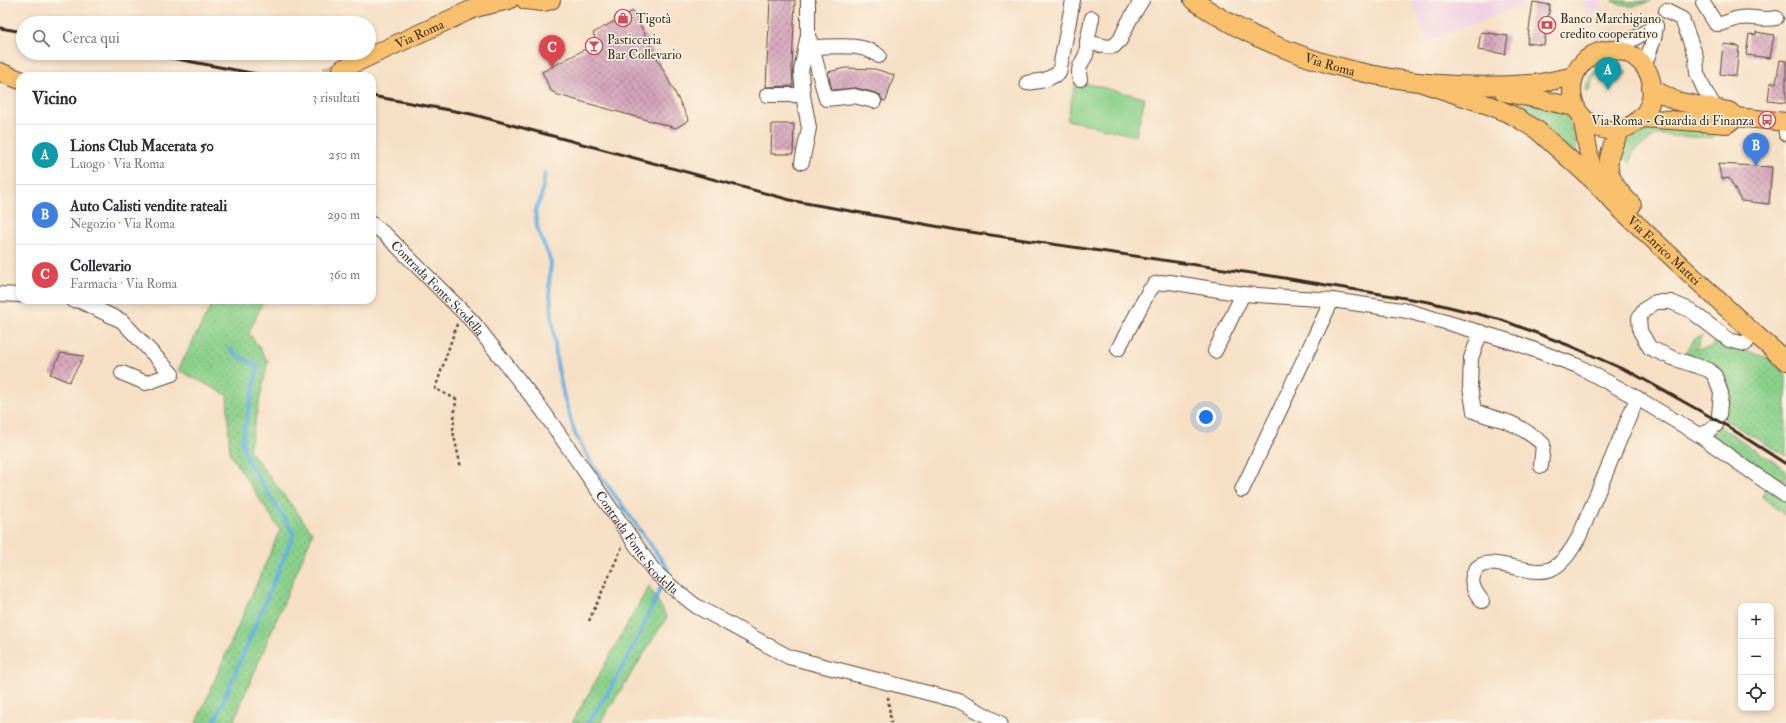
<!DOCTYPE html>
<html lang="it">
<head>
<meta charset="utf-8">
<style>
	:root { --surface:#fff; --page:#f2f2f3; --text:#2b2b33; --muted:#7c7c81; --line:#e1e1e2; --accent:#db2777 }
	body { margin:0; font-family:"IM FELL Double Pica",serif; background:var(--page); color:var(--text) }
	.controls { position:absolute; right:12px; bottom:12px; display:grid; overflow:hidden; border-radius:8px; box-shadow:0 2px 6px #0003 }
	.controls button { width:36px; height:36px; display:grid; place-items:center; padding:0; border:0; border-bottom:1px solid var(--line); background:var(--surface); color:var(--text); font:20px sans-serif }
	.you { position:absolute; left:1206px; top:417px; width:14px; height:14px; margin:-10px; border:3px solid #fff; border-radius:50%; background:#1a73e8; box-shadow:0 0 0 6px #1a73e833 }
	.badge { display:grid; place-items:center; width:26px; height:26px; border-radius:50%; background:var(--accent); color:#fff; font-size:13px; font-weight:700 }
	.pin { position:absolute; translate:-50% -33px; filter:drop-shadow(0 1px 2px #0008) }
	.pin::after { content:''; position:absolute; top:21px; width:14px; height:12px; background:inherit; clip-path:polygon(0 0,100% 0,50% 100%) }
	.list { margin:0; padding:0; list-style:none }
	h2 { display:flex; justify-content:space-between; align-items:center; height:52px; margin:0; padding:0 16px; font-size:17px }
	h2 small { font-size:13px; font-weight:400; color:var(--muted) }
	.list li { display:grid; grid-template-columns:26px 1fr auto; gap:12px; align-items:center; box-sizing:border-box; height:60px; padding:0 16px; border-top:1px solid var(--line) }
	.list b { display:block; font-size:15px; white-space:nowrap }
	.list p { margin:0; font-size:13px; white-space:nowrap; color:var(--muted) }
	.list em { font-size:13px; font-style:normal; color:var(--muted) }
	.icon { flex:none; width:22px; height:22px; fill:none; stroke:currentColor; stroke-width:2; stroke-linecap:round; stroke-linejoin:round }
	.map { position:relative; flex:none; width:1786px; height:723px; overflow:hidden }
	.search { position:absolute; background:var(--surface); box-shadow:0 2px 6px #0003; left:16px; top:16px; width:360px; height:44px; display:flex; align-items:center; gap:10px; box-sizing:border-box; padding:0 14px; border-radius:22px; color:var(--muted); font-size:15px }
	.panel { position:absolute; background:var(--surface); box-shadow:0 2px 6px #0003; left:16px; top:72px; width:360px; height:232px; border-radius:12px }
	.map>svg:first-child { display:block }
	.built { fill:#f0d0e4 }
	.grass { fill:url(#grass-dots); stroke:#627e54 }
	.pitch { fill:#8ad18b; stroke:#627e54 }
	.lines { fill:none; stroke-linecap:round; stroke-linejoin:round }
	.stream { stroke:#69b0e0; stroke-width:4 }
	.building { fill:url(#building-cross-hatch) }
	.major-tunnel { stroke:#d1bba4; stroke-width:18; stroke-dasharray:18 9; stroke-linecap:butt }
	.minor-casing { stroke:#574537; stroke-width:16 }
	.major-casing { stroke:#574537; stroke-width:20 }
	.path { stroke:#574537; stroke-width:2.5; stroke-dasharray:3 3; stroke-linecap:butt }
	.minor { stroke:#fff; stroke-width:14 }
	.major { stroke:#f8bf6c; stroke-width:18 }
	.rail { stroke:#3b2a1e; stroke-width:3 }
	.labels { text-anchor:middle; stroke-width:3; stroke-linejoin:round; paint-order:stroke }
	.poi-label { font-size:13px; fill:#3b2a1e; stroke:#fcf5e5; text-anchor:start }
	.street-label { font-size:13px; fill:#3b2a1e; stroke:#fcf5e5 }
</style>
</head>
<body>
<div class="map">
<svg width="1786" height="723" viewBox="0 0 1786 723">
	<defs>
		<pattern id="grass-dots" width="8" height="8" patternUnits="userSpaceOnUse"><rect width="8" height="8" fill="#8ad18b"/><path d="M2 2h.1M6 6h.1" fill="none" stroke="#72aa71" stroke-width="1.8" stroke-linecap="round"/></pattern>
		<pattern id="building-cross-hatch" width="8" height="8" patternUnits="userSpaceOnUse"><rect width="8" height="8" fill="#d4a4bb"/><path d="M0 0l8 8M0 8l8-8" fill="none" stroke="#ad8697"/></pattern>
	</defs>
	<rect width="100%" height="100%" fill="#fcf5e5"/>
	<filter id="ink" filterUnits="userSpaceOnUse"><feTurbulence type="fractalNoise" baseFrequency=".025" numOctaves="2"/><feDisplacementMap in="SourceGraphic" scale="8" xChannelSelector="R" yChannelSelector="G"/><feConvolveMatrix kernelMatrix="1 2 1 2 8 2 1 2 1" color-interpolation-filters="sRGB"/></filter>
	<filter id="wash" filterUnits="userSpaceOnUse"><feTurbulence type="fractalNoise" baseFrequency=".012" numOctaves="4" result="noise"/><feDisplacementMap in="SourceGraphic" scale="16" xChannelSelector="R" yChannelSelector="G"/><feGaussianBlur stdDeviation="0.9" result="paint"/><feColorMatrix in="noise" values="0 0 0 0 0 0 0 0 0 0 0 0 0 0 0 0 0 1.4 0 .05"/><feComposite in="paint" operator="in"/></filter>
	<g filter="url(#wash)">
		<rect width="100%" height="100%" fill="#f6dfc5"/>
		<g class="built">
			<path d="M1412 0H1536L1427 42Z"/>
			<path d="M1582 0H1600L1603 8 1587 14Z"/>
		</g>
		<g class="grass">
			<path d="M1611 0 1635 2 1652 0C1640 7 1623 9 1611 0Z"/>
			<path d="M1605 65 1616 66 1627 72 1624 76C1608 65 1593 70 1590 90L1586 91C1587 78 1592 70 1605 65Z"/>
			<path d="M1504 100 1558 108C1574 126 1576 133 1577 158L1503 104Z"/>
			<path d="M1653 126 1717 133 1713 138 1657 135 1633 152 1630 163 1621 153C1628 137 1636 130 1653 126Z"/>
			<path d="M214 300H264L249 333 268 361 249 450 313 533 233 723H196L280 530 230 454 227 395 178 370Z"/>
			<path d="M1702 336 1696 350 1712 347 1714 339 1770 359 1786 374V456L1724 419 1727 397 1718 367 1686 353 1694 339Z"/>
			<path d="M1719 426 1786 470V492L1712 436Z"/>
			<path d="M1766 487 1786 501V516L1762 497Z"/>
			<path d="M649 586 667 617 600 723H572Z"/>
		</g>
		<path class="pitch" d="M1076 81 1145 98 1136 136 1067 120Z"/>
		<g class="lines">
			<g class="stream">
				<path d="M545 173 541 198 535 211 538 231 551 261 549 285 557 364 564 397 575 434 592 464 668 569C647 622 621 676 588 723"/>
				<path d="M214 723 294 534 247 460 242 441 258 367 237 355 230 349"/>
			</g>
		</g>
		<g id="blocks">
			<g class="building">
				<path d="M770 0H795L792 68 793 86 766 87Z"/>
				<path d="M1533 2 1550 5 1544 45 1527 43Z"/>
				<path d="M633 11 689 120 676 128 558 95 551 91 542 72 597 43 593 33Z"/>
				<path d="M1481 32 1508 36 1505 54 1478 50Z"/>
				<path d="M1756 32 1774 35 1770 58 1746 55 1749 34 1756 35Z"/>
				<path d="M1723 44 1739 46 1736 76 1720 74Z"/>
				<path d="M1780 60 1786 61V103L1768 101 1770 83H1776Z"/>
				<path d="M845 68 875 69 894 75 886 101 882 100 880 95 876 93 856 88 832 90 828 72Z"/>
				<path d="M772 124H794L793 154H771Z"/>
				<path d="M1718 164 1772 167 1769 204 1741 201 1729 178 1722 179Z"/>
				<path d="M61 353 84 356 69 382 50 374Z"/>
			</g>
		</g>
	</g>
	<g filter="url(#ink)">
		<use href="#blocks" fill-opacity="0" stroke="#574537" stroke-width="1"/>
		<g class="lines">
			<path class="major-tunnel" d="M326 76 342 69"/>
			<defs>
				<g id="minor">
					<path d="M808 0V36L812 47 826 99 854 96 874 101"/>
					<path d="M1703 3 1716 24C1725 25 1731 19 1740 18 1752 16 1764 21 1776 18"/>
					<path d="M1666 11 1682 19 1696 57 1697 73 1704 89 1716 109"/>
					<path d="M1092 18 1087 42 1108 47 1114 46 1120 40 1129 21 1142 0"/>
					<path d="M812 47C833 47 863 42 879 56"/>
					<path d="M1614 50 1656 26"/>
					<path d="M1644 67 1654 39 1656 26"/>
					<path d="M1080 79C1077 68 1081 64 1086 55 1087 51 1087 46 1087 42"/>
					<path d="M1027 83 1045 80 1059 73 1073 0"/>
					<path d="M767 95H803"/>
					<path d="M1785 122 1786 134"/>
					<path d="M802 162 809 128 803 95 801 72 807 39"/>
					<path id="s1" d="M372 224 386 235 473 322 543 411 654 571 673 588 696 606 789 657 959 701 1000 723"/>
					<path d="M0 294 20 295"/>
					<path d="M72 300 80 301 122 321 172 374 146 383 122 373"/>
					<path d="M1481 332 1471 358 1470 387 1474 411C1486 416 1496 418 1508 422 1521 427 1532 435 1543 444L1541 466"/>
					<path d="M1118 349 1149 291 1155 284 1170 282 1243 294 1332 300 1408 311 1516 343 1578 366 1637 398 1699 435 1786 496"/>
					<path d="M1215 351 1243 294"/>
					<path d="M1719 415 1721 393 1715 376 1709 370 1675 359 1650 348 1640 331 1639 318 1645 309 1656 302H1671L1690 310 1729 340 1745 344 1754 333"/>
					<path d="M1699 435 1707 432 1716 425"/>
					<path d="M1242 490 1332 300"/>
					<path d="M1482 601C1476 593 1469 584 1474 573 1483 549 1530 579 1551 569 1564 563 1572 549 1579 537L1637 398"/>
				</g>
				<g id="major">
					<path d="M525 0 543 2 551 0"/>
					<path id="s2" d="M1193 0C1289 67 1413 93 1530 84 1544 83 1560 79 1574 76"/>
					<path d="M475 8 509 0"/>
					<circle cx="1612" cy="90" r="40"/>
					<path id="s3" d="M342 69 475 8 486 0"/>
					<path d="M0 72 20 80"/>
					<path id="s4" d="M1422 83 1491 106 1512 115 1537 130 1594 181 1616 205 1746 326 1786 361"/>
					<path d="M1651 88 1676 101 1729 111 1736 117 1786 122"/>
					<path d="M1504 92 1575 107"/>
					<path d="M1582 117 1594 181"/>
					<path d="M1640 118 1727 124 1736 117"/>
					<path d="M1622 129C1601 160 1605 179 1632 205"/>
				</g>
			</defs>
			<use href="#minor" class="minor-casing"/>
			<use href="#major" class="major-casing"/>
			<g class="path">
				<path d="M457 324 435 389 456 399 453 431 461 468"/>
				<path d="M589 621 622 547"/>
				<path d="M888 697 891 723"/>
			</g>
			<use href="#minor" class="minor"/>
			<use href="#major" class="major"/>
			<g class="rail">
				<path d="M0 28 23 32"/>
				<path d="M145 53 267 76"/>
				<path d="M372 96 471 114 794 201 957 230 1278 277 1429 302 1502 320 1573 347 1634 374 1727 426 1786 464"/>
			</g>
		</g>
	</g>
	<defs>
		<symbol id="shop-ring" viewBox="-11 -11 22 22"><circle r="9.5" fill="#fcf5e5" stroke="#d1495b" stroke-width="1.5"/><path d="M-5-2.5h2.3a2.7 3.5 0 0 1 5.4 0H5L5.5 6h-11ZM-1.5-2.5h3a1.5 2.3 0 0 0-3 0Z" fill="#d1495b"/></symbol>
		<symbol id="bank-ring" viewBox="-11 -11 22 22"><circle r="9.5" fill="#fcf5e5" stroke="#d1495b" stroke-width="1.5"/><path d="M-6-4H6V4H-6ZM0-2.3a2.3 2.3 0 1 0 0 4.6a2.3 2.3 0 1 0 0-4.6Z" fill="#d1495b"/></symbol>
		<symbol id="bar-ring" viewBox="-11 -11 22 22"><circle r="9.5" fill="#fcf5e5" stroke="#d1495b" stroke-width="1.5"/><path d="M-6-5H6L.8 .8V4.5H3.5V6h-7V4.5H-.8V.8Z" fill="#d1495b"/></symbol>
		<symbol id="bus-ring" viewBox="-11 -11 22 22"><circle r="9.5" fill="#fcf5e5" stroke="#d1495b" stroke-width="1.5"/><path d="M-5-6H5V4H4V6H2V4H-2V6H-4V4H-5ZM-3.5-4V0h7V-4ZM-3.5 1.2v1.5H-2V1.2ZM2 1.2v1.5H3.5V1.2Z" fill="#d1495b"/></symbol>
	</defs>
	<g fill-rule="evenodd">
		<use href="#shop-ring" x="613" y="8" width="20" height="20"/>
		<use href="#bank-ring" x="1537" y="15" width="20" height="20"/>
		<use href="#bar-ring" x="584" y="36" width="20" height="20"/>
		<use href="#bus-ring" x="1757" y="110" width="20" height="20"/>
	</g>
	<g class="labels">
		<g class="poi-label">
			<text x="636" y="23">Tigotà</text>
			<text x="1560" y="23">Banco Marchigiano<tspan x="1560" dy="15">credito cooperativo</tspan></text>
			<text x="607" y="44">Pasticceria<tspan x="607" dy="15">Bar Collevario</tspan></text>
			<text x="1754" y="125" text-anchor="end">Via Roma - Guardia di Finanza</text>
		</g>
		<g class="street-label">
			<text dy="5" stroke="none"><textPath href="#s3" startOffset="85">Via Roma</textPath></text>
			<text dy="5" stroke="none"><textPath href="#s2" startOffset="152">Via Roma</textPath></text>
			<text dy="5" stroke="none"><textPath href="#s4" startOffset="300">Via Enrico Mattei</textPath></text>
			<text dy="5" stroke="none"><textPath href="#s1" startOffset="92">Contrada Fonte Scodella</textPath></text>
			<text dy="5" stroke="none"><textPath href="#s1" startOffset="416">Contrada Fonte Scodella</textPath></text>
		</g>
	</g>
</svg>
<div class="controls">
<button>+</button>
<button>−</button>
<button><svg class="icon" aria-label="locate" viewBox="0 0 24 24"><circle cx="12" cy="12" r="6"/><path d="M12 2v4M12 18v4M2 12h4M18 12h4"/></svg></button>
</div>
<div class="you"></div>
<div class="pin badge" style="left:1608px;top:90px;background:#0f9aa8">A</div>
<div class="pin badge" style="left:1756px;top:166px;background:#3f7fe0">B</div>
<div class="pin badge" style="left:552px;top:68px;background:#e0444e">C</div>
<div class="search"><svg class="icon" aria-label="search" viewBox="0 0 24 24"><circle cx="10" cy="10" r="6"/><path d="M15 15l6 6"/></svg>Cerca qui</div>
<section class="panel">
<h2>Vicino<small>3 risultati</small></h2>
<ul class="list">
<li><span class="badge" style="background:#0f9aa8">A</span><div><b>Lions Club Macerata 50</b><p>Luogo · Via Roma</p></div><em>250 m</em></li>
<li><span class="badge" style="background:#3f7fe0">B</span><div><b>Auto Calisti vendite rateali</b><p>Negozio · Via Roma</p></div><em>290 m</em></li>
<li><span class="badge" style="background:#e0444e">C</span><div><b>Collevario</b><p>Farmacia · Via Roma</p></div><em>360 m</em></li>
</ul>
</section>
</div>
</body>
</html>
